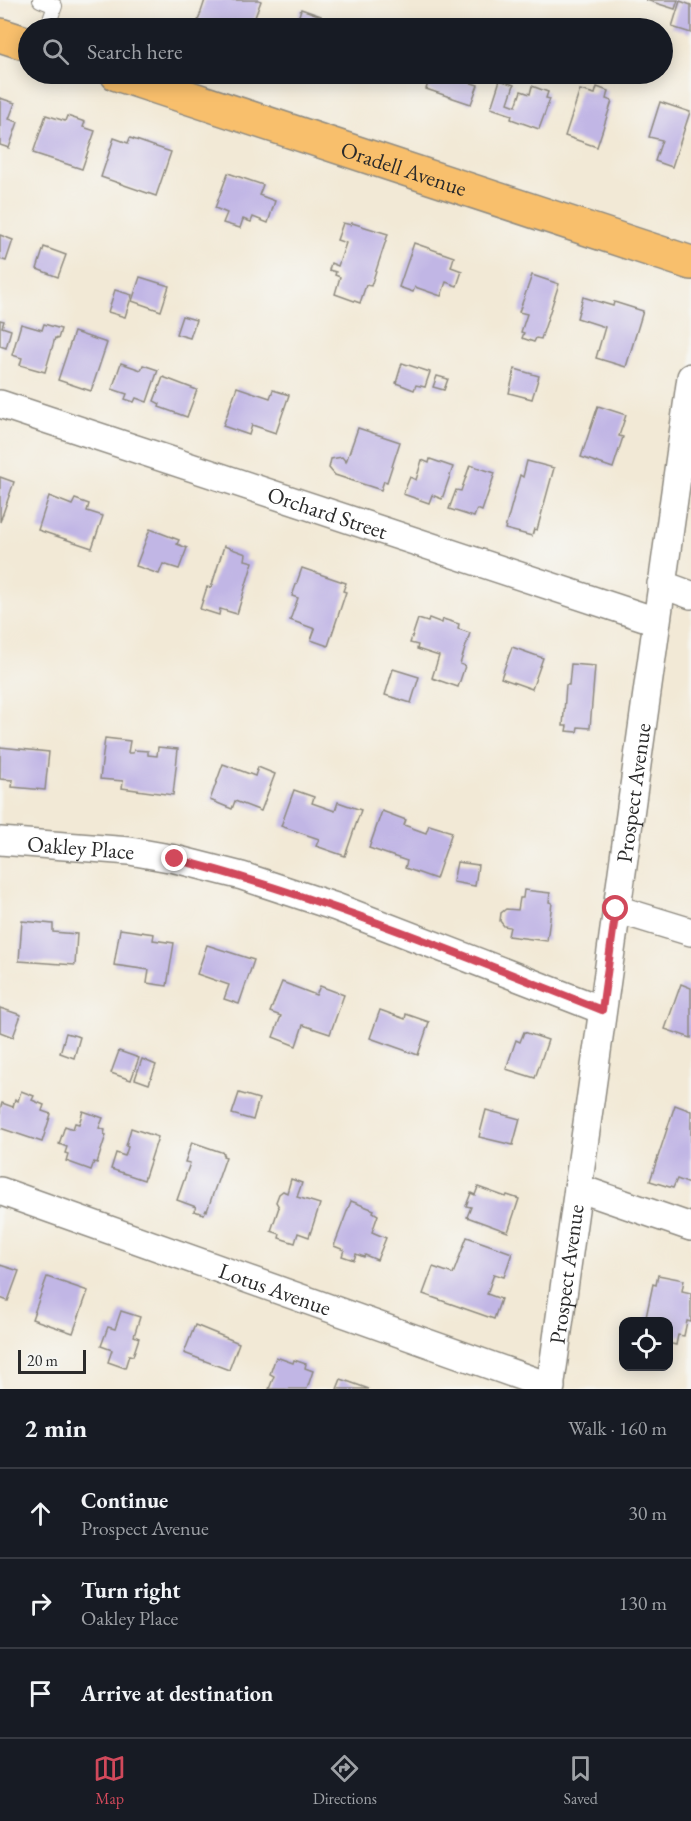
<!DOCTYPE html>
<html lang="en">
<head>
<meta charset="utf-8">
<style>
	:root { --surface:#171b24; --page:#242831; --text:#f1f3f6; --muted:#9ea1a6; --line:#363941; --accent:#d1495b }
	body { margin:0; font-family:"EB Garamond",serif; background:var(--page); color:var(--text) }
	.controls { position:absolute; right:18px; bottom:18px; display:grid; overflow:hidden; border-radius:12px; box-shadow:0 3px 15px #0003 }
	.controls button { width:54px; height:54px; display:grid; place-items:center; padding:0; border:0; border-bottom:2px solid var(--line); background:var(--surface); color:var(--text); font:30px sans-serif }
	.scale { position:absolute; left:18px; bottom:15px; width:68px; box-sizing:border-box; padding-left:6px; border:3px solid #2b2b2b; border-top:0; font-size:16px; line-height:21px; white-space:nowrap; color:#2b2b2b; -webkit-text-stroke:4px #f6f6f2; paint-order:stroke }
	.stop { position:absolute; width:18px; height:18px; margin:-14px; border:4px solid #d1495b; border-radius:50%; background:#fff }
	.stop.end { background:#d1495b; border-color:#fff; box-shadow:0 2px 6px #0008 }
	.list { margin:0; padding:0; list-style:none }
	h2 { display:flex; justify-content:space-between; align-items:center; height:78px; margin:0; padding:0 24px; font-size:26px }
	h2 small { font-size:20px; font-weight:400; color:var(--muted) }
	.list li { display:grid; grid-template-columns:39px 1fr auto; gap:18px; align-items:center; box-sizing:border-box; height:90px; padding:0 24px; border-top:2px solid var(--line) }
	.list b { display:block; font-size:22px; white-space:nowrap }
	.list p { margin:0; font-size:20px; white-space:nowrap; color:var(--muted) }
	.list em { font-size:20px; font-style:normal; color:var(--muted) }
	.icon { flex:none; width:33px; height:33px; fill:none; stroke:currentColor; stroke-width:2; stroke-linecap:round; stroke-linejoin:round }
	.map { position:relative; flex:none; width:691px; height:1389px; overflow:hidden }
	.search { position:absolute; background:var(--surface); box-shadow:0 3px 15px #0003; left:18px; right:18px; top:18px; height:66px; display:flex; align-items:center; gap:15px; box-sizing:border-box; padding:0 21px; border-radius:33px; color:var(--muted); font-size:22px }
	.sheet { height:348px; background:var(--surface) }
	nav { display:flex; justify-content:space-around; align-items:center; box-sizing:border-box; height:84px; border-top:2px solid var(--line); background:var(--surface); font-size:16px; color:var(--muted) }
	nav a { display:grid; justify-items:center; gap:3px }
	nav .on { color:var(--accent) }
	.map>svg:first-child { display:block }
	.building { fill:#c1b6e5 }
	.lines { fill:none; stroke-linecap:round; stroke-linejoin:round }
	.service-casing { stroke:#8e8a80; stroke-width:16 }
	.minor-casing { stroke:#8e8a80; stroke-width:30 }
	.primary-casing { stroke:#8e8a80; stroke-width:36 }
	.service { stroke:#fff; stroke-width:14 }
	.minor { stroke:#fff; stroke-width:27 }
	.primary { stroke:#f8bf6c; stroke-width:33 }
	.route { stroke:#d1495b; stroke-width:8 }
	.labels { text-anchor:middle; stroke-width:6; stroke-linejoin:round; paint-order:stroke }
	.street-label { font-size:22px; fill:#2b2b2b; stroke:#f6f6f2 }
</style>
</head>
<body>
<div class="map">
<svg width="691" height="1389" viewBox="0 0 691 1389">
	<rect width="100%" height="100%" fill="#f6f6f2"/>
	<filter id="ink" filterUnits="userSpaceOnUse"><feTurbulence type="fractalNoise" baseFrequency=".0167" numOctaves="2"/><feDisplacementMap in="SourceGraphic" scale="12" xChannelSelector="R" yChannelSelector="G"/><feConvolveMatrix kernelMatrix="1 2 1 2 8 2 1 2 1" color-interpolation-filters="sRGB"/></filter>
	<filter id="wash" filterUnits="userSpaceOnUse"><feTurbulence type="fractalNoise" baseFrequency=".008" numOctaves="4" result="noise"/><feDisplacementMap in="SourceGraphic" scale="24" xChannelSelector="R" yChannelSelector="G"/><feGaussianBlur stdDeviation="1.35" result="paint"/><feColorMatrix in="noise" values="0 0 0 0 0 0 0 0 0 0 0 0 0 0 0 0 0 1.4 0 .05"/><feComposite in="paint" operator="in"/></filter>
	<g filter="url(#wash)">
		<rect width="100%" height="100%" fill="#f2e9d6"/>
		<g id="blocks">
			<g class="building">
				<path d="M205 0H259L261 1 251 28H224L216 26 215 28H211L197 24Z"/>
				<path d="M646 0H678L675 9Z"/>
				<path d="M680 1 691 5V33L672 27Z"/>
				<path d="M301 9 321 16 319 20 335 25 334 28H298L301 20 298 19Z"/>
				<path d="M431 74H464L462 80 478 85 471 104 426 89Z"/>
				<path d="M500 80 514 85 508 103 516 106 521 91 530 94 532 86 548 92 546 98 550 99 539 129 511 119 512 115 491 108Z"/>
				<path d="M597 87 608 91 606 99 612 101 597 147 565 136 580 90 595 94Z"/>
				<path d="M0 98 15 103 9 119 18 122 9 148 0 145Z"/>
				<path d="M660 102 690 112 672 167 655 161 662 140 649 137Z"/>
				<path d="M46 115 65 121 67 116 85 122 83 127 95 131 82 169 33 153Z"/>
				<path d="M114 138 128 143 130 138 171 152 156 196 101 177Z"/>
				<path d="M228 173 263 185 259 195 275 201 268 223 253 217 251 222 243 219 240 228 223 223 227 213 215 208Z"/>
				<path d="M343 223 351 225 352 223 388 234 371 286 366 285 360 303 335 294 340 277 335 275 336 272 329 270 331 263 338 266 346 243 337 240Z"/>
				<path d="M0 235 13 240 6 261 0 259Z"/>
				<path d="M414 243 454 257 451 267 462 271 457 286 446 282 441 296 415 287 413 292 399 287Z"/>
				<path d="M44 247 66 255 58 277 37 269Z"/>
				<path d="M532 275 559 284 541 339 536 338 534 342 522 338 524 333 521 332 527 314 519 312Z"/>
				<path d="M140 277 169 286 161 311 132 301Z"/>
				<path d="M115 290 132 295 125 317 108 312Z"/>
				<path d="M583 297 613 306 614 302 643 311 626 367 596 358 605 327 577 318Z"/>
				<path d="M182 316 196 320 190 338 176 334Z"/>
				<path d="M0 320 4 321 2 327 11 330 6 348 0 346Z"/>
				<path d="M21 324 42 330 44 324 61 329 58 339 55 338 45 372 20 365 22 358 12 355Z"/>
				<path d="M74 332 107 343 91 391 58 380Z"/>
				<path d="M121 363 141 370 143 365 158 370 147 402 136 398 134 402 125 399 127 394 112 389Z"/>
				<path d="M402 363 430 372 425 387 416 385 414 390 396 383Z"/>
				<path d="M515 369 539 376 532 399 509 393Z"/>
				<path d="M437 376 448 379 444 390 433 387Z"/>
				<path d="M163 377 197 390 187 417 159 407 160 404 154 401Z"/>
				<path d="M237 387 270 398 273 390 289 395 276 433 252 425 249 435 223 426Z"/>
				<path d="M598 406 626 415 619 436 623 437 613 468 581 457Z"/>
				<path d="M358 428 400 442 387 482 384 481 381 490 335 475 329 468 331 459 342 457 346 462Z"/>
				<path d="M430 459 453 467 442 499 432 495 429 503 403 494 410 477 416 480 422 460 429 463Z"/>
				<path d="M527 461 554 468 537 530 534 529 532 536 505 529 520 475 523 477Z"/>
				<path d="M470 465 495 473 482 511 477 509 474 517 449 509 456 490 461 491Z"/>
				<path d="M0 477 14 482 0 522Z"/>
				<path d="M49 496 72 505 75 499 89 504 87 511 103 516 92 548 38 530Z"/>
				<path d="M150 529 179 540 177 544 187 548 179 569 163 564 159 574 136 566Z"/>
				<path d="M224 546 246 554 245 560 253 562 237 614 220 609 219 615 200 609 207 587 211 588Z"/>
				<path d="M302 568 346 583 343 591 346 592 328 646 311 640 315 629 290 620 298 598 292 596Z"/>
				<path d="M429 618 442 623 443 619 459 624 458 629 470 633 460 664 465 666 458 687 432 678 439 656 417 649 418 645 410 643 418 619 428 622Z"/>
				<path d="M512 647 543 658 532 689 501 678Z"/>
				<path d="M571 664 595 666 590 728 578 727 577 732 566 731 567 726H563L566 685H569Z"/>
				<path d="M393 669 419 677 411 703 385 695Z"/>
				<path d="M105 738 130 741 128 753H133L134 750 148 751V755L157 756 158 747 178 749 173 795 122 788 123 781 100 779Z"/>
				<path d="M0 747 49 752 45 790 12 787 13 780 0 779Z"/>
				<path d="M223 764 255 776 258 767 275 774 261 811 235 801 232 809 210 800Z"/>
				<path d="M294 790 314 797 312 803 335 811 338 802 361 810 345 856 316 846 319 839 281 826Z"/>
				<path d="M382 811 406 820 404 825 426 833 429 825 452 832 436 879 405 868 407 861 369 848Z"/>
				<path d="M457 862 478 865 475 886 453 882Z"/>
				<path d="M524 890 550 893 549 902 552 903 547 941 508 936 510 927 504 926 500 921 501 913 506 909 518 910 520 898H523Z"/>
				<path d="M22 921 53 924V932L77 934 75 965 19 961Z"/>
				<path d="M120 929 154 934 153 940 174 943 167 986 147 983 149 970 114 965Z"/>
				<path d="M207 945 254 960 239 1004 224 999 229 985 197 974Z"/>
				<path d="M282 982 316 995 320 986 344 995 330 1034 303 1025 296 1046 273 1037 281 1016 270 1012Z"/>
				<path d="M681 984 691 988V1038L665 1029Z"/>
				<path d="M0 1008 21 1015 13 1037 0 1032Z"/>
				<path d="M380 1010 405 1019 406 1014 429 1022 418 1055 370 1038Z"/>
				<path d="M524 1032 548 1040 535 1078 506 1069 516 1040 520 1042Z"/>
				<path d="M66 1033 80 1037 74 1058 60 1053Z"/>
				<path d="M119 1051 139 1058 131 1080 111 1073Z"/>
				<path d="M142 1059 156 1065 149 1084 135 1079Z"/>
				<path d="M21 1091 34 1096 32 1100 44 1105 42 1111 51 1114 42 1142 0 1128V1109L2 1103 13 1107 15 1099 18 1101Z"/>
				<path d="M239 1093 259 1099 253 1120 232 1114Z"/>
				<path d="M675 1105 691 1111V1182L690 1184 677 1179 673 1188 650 1181Z"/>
				<path d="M486 1110 520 1119 513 1145 479 1137Z"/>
				<path d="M83 1111 103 1118 99 1128 105 1130 104 1134 106 1135 97 1163 94 1162 91 1170 66 1161 68 1154 65 1153 67 1147 59 1144 65 1126 73 1129 75 1123 79 1124Z"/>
				<path d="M131 1128 158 1137 144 1180 111 1169 116 1153 125 1156 128 1147 126 1146Z"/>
				<path d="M192 1142 224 1153 223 1156 226 1157 207 1211 206 1210 204 1214 194 1211 196 1207 177 1200 190 1163 185 1162Z"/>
				<path d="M291 1179 302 1183 297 1197 320 1204 309 1237 298 1233 295 1243 279 1238 280 1234 271 1231 279 1207 276 1202 279 1194 283 1191 287 1193Z"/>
				<path d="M478 1187 506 1197 507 1195 519 1199 508 1232 467 1217 471 1207 466 1206 471 1193 475 1195Z"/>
				<path d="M351 1201 374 1210 373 1212 378 1215 372 1232 386 1238 377 1260 365 1255 364 1257 356 1254 354 1260 342 1256 344 1250 334 1246Z"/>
				<path d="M467 1237 512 1253 504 1277 494 1274 487 1294 501 1299 494 1319 423 1294 433 1267 453 1274Z"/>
				<path d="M0 1265 19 1271 8 1301 0 1298Z"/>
				<path d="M658 1275 684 1280 682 1291 691 1293V1322L687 1321 684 1336 678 1335 676 1345 668 1343V1322H645L653 1284 656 1285Z"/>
				<path d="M47 1277 88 1291 73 1333 32 1319Z"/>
				<path d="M121 1311 140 1317 134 1336 139 1338 133 1356 129 1355 125 1368 108 1362 112 1350 101 1346 108 1327 115 1329Z"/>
				<path d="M195 1325 239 1343 229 1370 184 1353Z"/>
				<path d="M276 1357 293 1363 294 1360 306 1364 305 1368 313 1371 307 1389H269L274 1376 270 1374Z"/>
				<path d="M341 1379 369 1389H337Z"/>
			</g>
		</g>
	</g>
	<g filter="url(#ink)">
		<use href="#blocks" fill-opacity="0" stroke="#8e8a80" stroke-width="1.5"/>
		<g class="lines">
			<defs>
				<path id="service" d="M40 0 55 6 47 28"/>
				<g id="minor">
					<path id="s1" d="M0 404 656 621"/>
					<path d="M661 584 691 595"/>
					<path id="s2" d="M0 841 130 851 175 859 242 876 336 907 602 1010"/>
					<path d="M616 909 691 932"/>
					<path d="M578 1188 691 1227"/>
					<path id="s3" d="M0 1191 551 1387"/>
					<path id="s4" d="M550 1389 691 377"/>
				</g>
				<g id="primary">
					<path d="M0 35 28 44"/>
					<path id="s5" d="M117 74 691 263"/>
				</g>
			</defs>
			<use href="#service" class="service-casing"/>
			<use href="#minor" class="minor-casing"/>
			<use href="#primary" class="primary-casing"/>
			<use href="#service" class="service"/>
			<use href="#minor" class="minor"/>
			<use href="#primary" class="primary"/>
		</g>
	</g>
	<g class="lines" filter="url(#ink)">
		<path class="route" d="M175 859C321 896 461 955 602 1010L616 909"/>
	</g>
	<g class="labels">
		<g class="street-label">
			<text dy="8" stroke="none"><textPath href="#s5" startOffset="302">Oradell Avenue</textPath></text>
			<text dy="8" stroke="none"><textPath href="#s1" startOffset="345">Orchard Street</textPath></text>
			<text dy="8" stroke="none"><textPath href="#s4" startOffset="602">Prospect Avenue</textPath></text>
			<text dy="8" stroke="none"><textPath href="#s2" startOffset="81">Oakley Place</textPath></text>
			<text dy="8" stroke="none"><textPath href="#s4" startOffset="116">Prospect Avenue</textPath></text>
			<text dy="8" stroke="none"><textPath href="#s3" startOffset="292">Lotus Avenue</textPath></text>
		</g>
	</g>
</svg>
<div class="controls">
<button><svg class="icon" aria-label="locate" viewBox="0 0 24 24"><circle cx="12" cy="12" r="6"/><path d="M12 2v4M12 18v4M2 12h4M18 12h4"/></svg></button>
</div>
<div class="scale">20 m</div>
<div class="stop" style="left:616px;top:909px"></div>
<div class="stop end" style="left:175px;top:859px"></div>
<div class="search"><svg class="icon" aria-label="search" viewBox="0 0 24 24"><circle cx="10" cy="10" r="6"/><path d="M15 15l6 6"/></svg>Search here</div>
</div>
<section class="sheet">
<h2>2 min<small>Walk · 160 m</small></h2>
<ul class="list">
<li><svg class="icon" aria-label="ahead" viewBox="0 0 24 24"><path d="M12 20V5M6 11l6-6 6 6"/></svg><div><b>Continue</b><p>Prospect Avenue</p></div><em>30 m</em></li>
<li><svg class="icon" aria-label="right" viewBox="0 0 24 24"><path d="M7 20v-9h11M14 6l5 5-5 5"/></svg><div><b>Turn right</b><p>Oakley Place</p></div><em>130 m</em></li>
<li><svg class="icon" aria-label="arrive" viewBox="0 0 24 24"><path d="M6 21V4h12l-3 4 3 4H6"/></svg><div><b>Arrive at destination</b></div></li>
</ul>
</section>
<nav>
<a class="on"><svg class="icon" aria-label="map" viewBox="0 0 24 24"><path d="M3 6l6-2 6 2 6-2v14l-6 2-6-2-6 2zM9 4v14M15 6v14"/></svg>Map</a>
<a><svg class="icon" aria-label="directions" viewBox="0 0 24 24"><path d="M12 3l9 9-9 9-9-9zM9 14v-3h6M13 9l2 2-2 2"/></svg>Directions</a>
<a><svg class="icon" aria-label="saved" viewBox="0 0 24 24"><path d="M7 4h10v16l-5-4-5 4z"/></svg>Saved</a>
</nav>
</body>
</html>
